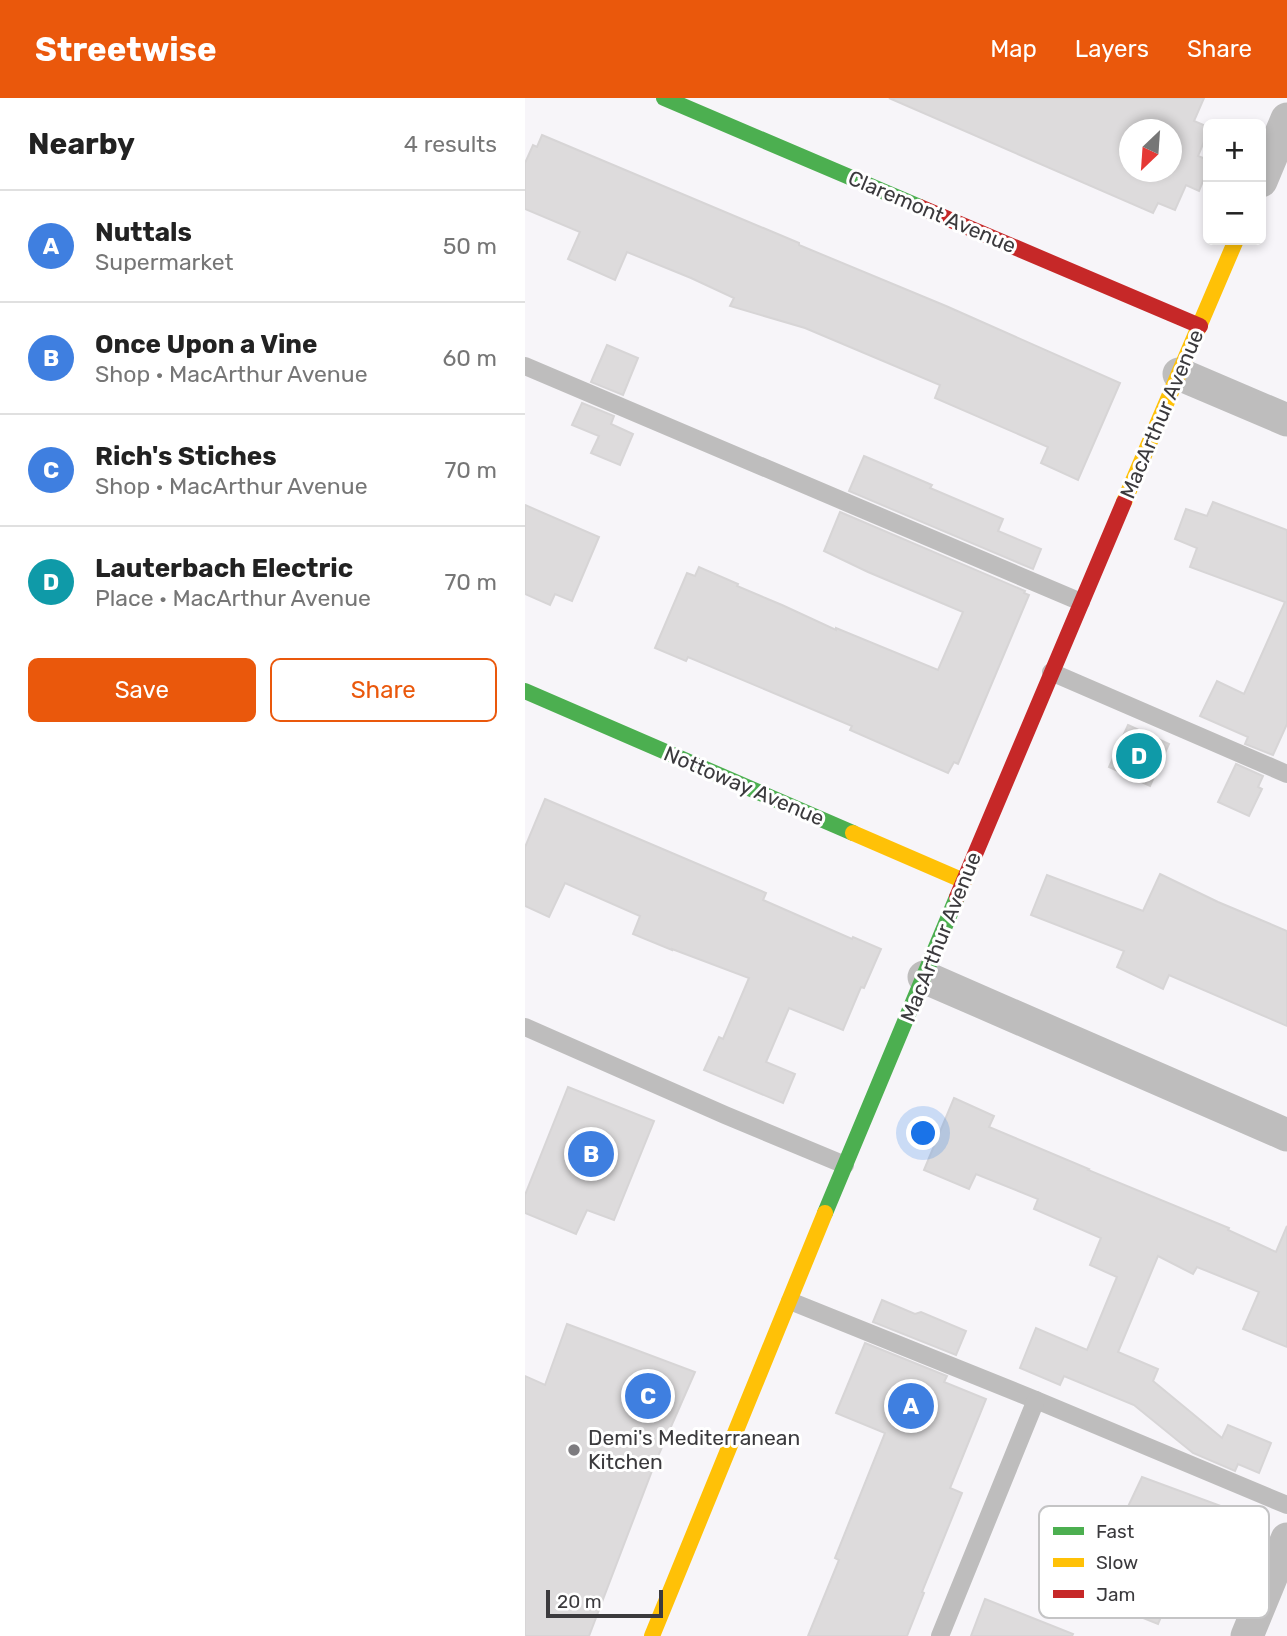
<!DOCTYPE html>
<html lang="en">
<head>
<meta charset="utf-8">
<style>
	:root { --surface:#fff; --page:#f2f2f2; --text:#222; --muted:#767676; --line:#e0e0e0; --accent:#ea580c }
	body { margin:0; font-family:Rubik,sans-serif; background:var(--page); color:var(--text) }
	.controls { position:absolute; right:21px; top:21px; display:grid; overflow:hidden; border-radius:10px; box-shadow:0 4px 10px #0003 }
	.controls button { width:63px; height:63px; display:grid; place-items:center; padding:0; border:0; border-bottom:2px solid var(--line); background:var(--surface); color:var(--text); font:35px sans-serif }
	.compass { position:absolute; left:594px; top:21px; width:63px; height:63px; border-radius:50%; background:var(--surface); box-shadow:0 4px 10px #0003; rotate:205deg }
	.scale { position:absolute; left:21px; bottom:18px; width:117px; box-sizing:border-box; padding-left:7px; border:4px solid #3b3a3d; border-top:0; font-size:19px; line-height:24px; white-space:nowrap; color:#3b3a3d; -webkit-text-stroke:5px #fff; paint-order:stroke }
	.you { position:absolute; left:399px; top:1036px; width:24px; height:24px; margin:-18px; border:5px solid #fff; border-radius:50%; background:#1a73e8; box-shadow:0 0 0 10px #1a73e833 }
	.badge { display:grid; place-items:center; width:46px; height:46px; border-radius:50%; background:var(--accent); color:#fff; font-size:23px; font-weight:700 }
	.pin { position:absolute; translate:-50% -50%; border:4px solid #fff; box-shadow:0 2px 7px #0006 }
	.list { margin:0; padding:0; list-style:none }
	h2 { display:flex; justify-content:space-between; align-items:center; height:91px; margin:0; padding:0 28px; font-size:30px }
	h2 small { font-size:23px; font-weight:400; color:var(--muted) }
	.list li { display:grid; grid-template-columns:46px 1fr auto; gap:21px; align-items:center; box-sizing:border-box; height:112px; padding:0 28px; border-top:2px solid var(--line) }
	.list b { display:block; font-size:26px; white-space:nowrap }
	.list p { margin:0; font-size:23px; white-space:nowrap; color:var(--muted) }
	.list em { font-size:23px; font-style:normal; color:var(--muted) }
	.actions { display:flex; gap:14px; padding:21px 28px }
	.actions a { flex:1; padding:16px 0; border:2px solid var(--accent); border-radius:10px; text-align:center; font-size:24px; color:var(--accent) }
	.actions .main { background:var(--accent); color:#fff }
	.map { position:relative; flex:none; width:762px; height:1538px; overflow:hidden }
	header { display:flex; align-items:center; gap:42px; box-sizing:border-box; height:98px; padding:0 35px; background:var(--accent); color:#fff }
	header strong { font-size:33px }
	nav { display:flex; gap:38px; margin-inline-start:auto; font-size:24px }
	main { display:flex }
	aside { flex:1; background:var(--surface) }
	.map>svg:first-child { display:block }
	.building { fill:#dddbdc; stroke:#d7d5d6; stroke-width:2; fill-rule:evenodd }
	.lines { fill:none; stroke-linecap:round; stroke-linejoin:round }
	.lane { stroke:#bebdbd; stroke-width:18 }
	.street { stroke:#bebdbd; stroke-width:33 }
	.fast { stroke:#4caf50; stroke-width:16 }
	.slow { stroke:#ffc107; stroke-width:16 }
	.jam { stroke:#c62828; stroke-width:16 }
	.poi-dot { fill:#7d7b7f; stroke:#fff; stroke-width:2.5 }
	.labels { text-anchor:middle; stroke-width:6; stroke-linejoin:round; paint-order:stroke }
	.street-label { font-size:21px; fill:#3b3a3d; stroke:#fff }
	.poi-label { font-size:21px; fill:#3b3a3d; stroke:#fff; text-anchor:start }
	.key { fill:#fff; stroke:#c4c4c5; stroke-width:2 }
	.key-label { font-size:19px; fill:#3b3a3d }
</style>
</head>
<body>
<header>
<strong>Streetwise</strong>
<nav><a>Map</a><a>Layers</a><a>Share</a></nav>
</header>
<main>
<aside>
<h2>Nearby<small>4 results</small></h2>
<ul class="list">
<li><span class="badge" style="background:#3f7fe0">A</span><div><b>Nuttals</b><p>Supermarket</p></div><em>50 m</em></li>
<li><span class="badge" style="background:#3f7fe0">B</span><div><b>Once Upon a Vine</b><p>Shop · MacArthur Avenue</p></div><em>60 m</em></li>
<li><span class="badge" style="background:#3f7fe0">C</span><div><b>Rich's Stiches</b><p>Shop · MacArthur Avenue</p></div><em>70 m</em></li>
<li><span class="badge" style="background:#0f9aa8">D</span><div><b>Lauterbach Electric</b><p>Place · MacArthur Avenue</p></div><em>70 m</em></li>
</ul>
<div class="actions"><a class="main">Save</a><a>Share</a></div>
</aside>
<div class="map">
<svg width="762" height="1538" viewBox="0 0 762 1538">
	<rect width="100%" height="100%" fill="#f7f5f9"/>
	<g class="building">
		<path d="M364 0H679L669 23 683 29V34L673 58 683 62V71L674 93 661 87 650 112 633 105 628 115ZM605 32H647V74H605Z"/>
		<path d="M17 37 274 145V147L421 208 595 285 553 382 516 365 523 349 410 300 415 287 280 230 205 208 209 200 166 180 102 154 90 182 43 161 55 134 0 111V65L8 47 12 49Z"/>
		<path d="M82 247 113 260 98 297 66 284Z"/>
		<path d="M57 305 89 318 86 326 108 336 95 367 66 355 74 338 47 327Z"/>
		<path d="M339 358 407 387 405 390 478 421 473 433 516 451 508 471 324 393Z"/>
		<path d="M688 404 762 432V626L748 657 720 646 723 639 675 618 692 583 719 596 760 504 665 469 672 450 650 441 661 411 682 418Z"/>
		<path d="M0 407 74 439 47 503 30 496 25 507 0 496Z"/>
		<path d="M315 414 500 493 499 495 504 497 433 666 429 664 423 675 325 632 327 628 163 559 161 563 130 550 162 475 170 478 174 469 213 486 212 488 257 507 311 532V530L413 572 438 514 343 474 299 453Z"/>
		<path d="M603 627 644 646 625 688 584 669Z"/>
		<path d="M711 666 738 678 733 689 737 691 724 718 693 704Z"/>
		<path d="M20 701 241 795 238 802 327 841 328 839 356 851 339 890 336 889 318 932 264 910 241 964 270 976 258 1005 179 972 194 939 198 941 224 880 147 851V852L108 836 115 818 40 785 24 819 0 808V749Z"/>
		<path d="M635 776 693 804 762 833V928L644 877 638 891 592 869 599 853 506 817 522 777 618 813Z"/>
		<path d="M43 989 129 1023 89 1122 62 1112 51 1136 0 1115V1097Z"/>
		<path d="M429 1000 469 1018 464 1029 564 1071 563 1072 704 1130 703 1132 751 1154 762 1128V1249L718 1231 734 1194 672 1169 668 1176 633 1158 593 1254 633 1271 628 1283 697 1340 703 1327 746 1345 734 1375 713 1366 710 1373 668 1355 609 1307 539 1278 535 1287 495 1270 511 1230 562 1252 592 1179 565 1167 576 1140 509 1111 513 1101 451 1076 444 1091 399 1072Z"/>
		<path d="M357 1202 390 1216 396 1214 441 1233 431 1257 348 1224Z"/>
		<path d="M42 1226 170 1274 130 1365 64 1538H0V1278L20 1287Z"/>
		<path d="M340 1245 422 1278 419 1284 461 1301 425 1390 437 1395 397 1494 399 1495 382 1538H283L314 1462 310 1460 360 1335 311 1315Z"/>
		<path d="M617 1379 696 1408 681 1445 669 1440 633 1526 588 1508 622 1428 619 1427 620 1423 600 1415Z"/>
		<path d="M460 1501 548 1536 547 1538H446Z"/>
	</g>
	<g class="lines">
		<g class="lane">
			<path d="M0 268 556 504"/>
			<path d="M526 574 762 676"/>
			<path d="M0 929 200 1017 320 1067"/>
			<path d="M265 1203 511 1302 762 1407"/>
			<path d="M415 1538 511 1302"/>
		</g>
		<g class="street">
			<path d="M736 83 762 21"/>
			<path d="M654 276 762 322"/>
			<path d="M399 879 762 1037"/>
			<path d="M722 1538 762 1441"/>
		</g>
		<g class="fast">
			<path d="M139 0 395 109"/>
			<path d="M0 593 328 735"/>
			<path d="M300 1115 432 799"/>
		</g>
		<g class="slow">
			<path d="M599 404 711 142"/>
			<path d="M328 735 439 783"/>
			<path d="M127 1538 300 1115"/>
		</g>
		<g class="jam">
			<path d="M395 109 675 228"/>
			<path d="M432 799 599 404"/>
		</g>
	</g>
	<circle class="poi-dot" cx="49" cy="1352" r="7"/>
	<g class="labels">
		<g class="street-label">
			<text transform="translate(407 114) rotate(23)" y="7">Claremont Avenue</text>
			<text transform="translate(637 316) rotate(-67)" y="7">MacArthur Avenue</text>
			<text transform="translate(219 688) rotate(23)" y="7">Nottoway Avenue</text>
			<text transform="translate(416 839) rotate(-68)" y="7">MacArthur Avenue</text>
		</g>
		<g class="poi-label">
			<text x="63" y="1347">Demi's Mediterranean<tspan x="63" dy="24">Kitchen</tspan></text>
		</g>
	</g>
	<rect x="514" y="1408" width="230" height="112" rx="10" class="key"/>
	<rect x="528" y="1429" width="31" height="8" fill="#4caf50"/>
	<rect x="528" y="1460" width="31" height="9" fill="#ffc107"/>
	<rect x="528" y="1492" width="31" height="8" fill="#c62828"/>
	<g class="key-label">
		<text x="571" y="1440">Fast</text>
		<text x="571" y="1471">Slow</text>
		<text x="571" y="1503">Jam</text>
	</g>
</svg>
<div class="controls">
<button>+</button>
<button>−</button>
</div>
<svg class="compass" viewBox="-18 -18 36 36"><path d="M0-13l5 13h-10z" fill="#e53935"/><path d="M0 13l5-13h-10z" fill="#767676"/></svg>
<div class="scale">20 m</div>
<div class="you"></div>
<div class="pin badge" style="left:386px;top:1308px;background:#3f7fe0">A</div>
<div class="pin badge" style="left:66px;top:1056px;background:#3f7fe0">B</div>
<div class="pin badge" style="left:123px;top:1298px;background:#3f7fe0">C</div>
<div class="pin badge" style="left:614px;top:658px;background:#0f9aa8">D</div>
</div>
</main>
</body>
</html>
